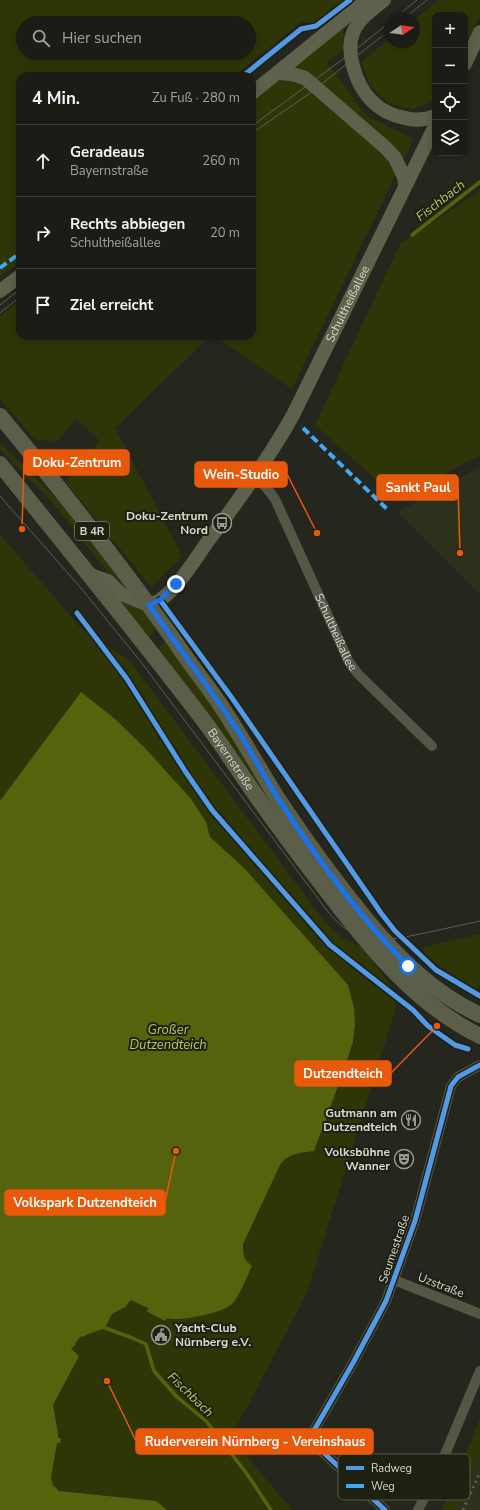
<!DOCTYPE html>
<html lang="de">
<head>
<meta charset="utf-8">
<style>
	:root { --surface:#1c1c16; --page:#25251f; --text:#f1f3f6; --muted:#a0a1a1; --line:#3a3a35 }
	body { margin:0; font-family:"Nunito Sans",sans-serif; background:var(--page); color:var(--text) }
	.controls { position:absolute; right:12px; top:12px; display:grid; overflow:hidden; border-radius:8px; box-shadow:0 2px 10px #0003 }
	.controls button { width:36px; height:36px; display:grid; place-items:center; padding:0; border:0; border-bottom:1px solid var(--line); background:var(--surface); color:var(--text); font:20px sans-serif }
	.compass { position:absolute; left:384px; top:12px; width:36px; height:36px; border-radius:50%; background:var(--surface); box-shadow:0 2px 10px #0003; rotate:77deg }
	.stop { position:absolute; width:12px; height:12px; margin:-9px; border:3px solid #1a73e8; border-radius:50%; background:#fff }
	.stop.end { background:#1a73e8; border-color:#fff; box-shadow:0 1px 4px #0008 }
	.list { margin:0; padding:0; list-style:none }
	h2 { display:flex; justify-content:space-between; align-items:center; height:52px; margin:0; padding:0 16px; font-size:17px }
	h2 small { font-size:13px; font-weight:400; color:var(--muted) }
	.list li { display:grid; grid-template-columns:26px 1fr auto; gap:12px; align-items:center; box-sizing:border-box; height:72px; padding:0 16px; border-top:1px solid var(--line) }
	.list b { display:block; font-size:15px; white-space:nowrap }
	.list p { margin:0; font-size:13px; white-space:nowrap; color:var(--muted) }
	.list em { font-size:13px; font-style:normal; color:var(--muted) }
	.icon { flex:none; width:22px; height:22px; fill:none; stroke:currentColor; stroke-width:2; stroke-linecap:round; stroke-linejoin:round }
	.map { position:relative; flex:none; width:480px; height:1510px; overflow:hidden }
	.search { position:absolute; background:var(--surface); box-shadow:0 2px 10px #0003; left:16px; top:16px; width:240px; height:44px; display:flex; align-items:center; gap:10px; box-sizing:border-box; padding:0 14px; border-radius:22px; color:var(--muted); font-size:15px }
	.panel { position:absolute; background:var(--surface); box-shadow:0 2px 10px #0003; left:16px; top:72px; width:240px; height:268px; border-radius:12px }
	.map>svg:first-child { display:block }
	.built { fill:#2d311c }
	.green { fill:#2e3607; fill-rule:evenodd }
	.water { fill:#55630c }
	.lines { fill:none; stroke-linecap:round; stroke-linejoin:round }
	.stream { stroke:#55630c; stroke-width:3.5 }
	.minor { stroke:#545746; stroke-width:10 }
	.secondary { stroke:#5d624c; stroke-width:14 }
	.primary { stroke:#5b5e48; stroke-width:16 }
	.tram { stroke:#5c5f55; stroke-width:1 }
	.rail { stroke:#5c5f55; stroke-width:3; stroke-dasharray:2 4; stroke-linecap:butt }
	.quiet { stroke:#3fa9f5; stroke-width:4; stroke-dasharray:8 4; stroke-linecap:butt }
	.cycleway-casing { stroke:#1d2111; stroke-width:8 }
	.cycleway { stroke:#5399e6; stroke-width:5 }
	.route { stroke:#1a73e8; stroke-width:5 }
	.labels { text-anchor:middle; stroke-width:4; stroke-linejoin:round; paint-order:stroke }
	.shield { fill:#1d2111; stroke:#9ea296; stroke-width:1 }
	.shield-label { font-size:11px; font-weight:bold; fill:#d6d9cf }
	.street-label { font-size:12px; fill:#d6d9cf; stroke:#1d2111 }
	.poi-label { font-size:12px; font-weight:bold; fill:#d6d9cf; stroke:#1d2111; text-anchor:end }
	.water-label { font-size:13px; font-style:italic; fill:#b4cb59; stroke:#1d2111 }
	.key { fill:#1d2111; stroke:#54584a; stroke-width:1 }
	.key-label { font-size:11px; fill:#d6d9cf }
	.leader { fill:none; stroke:#e8590c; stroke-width:1.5 }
	.callout-dot { fill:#e8590c; stroke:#1d2111; stroke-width:1.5 }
	.callout { fill:#e8590c; stroke:#e8590c; stroke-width:1.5 }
	.callout-label { font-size:13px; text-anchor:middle; font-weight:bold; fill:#fff }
</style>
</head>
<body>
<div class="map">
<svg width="480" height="1510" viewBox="0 0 480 1510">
	<rect width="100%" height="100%" fill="#25261e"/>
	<g class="built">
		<path d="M480 467V594L398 512Z"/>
		<path d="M480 1435V1510H447Z"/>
	</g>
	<g class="green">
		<path d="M0 0H345L312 24 301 22 234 76H20V261L0 277ZM23 23H249V53H23Z"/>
		<path d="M439 0H480V15L465 45V15H435V101L413 109 389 104 370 85 361 62 390 39V42H414V20Z"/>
		<path d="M344 24 343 49 327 63 367 116 413 139 292 389 214 336H252V98Z"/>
		<path d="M480 191V455L397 498 315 425 400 244Z"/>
		<path d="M20 300V336H210L115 428 182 556 151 587 65 481 100 441 76 419 57 441 35 440 0 399V316Z"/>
		<path d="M0 443 69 511 126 588H124L117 584 52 502 0 450Z"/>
		<path d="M0 534 80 627 130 661 325 922 341 937 364 948 394 991 396 1008 307 1293 231 1437 292 1510H0Z"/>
		<path d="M124 602 144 606 159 625 148 639 122 604Z"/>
		<path d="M168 637 317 866 157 650Z"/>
		<path d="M480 934V984L477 989 474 990 460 981 425 955 423 947Z"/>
		<path d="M480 1419V1453L455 1510H442Z"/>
	</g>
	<path class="water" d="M81 692 115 719 145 748 191 799 206 822 210 837 245 869 348 985 354 1008 355 1024 353 1042 341 1078 314 1151C301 1153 290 1153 281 1163L243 1244C243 1255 243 1259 252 1266 247 1276 240 1295 233 1303 225 1313 179 1322 167 1318L165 1321 146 1311 149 1309 148 1308 131 1300 125 1307 112 1314 105 1328 86 1335 83 1337 81 1336 75 1343 76 1344 71 1349 79 1356 53 1405 58 1434V1438H61L60 1443H57L51 1478 53 1485 59 1491 156 1501 167 1510H0V801Z"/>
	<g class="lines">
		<g class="stream">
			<path d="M412 235 480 182"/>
			<path d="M105 1328 130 1337 146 1344 154 1371 177 1397 206 1421 247 1474 271 1510"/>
		</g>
		<g class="minor">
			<path id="s1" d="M255 479 265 486 275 499 349 662 358 674 432 746"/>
			<path d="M394 1280 480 1314"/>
			<path d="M385 1510 309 1439 353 1363 386 1301 415 1221 451 1086 458 1077 480 1065"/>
			<path d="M418 1510 438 1471 480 1371"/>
		</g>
		<g class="secondary">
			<path d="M384 0C373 9 358 19 353 33 349 43 350 55 353 66 360 93 377 113 405 118 416 121 425 120 435 116"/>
			<path d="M465 64 480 32"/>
			<path d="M278 73 292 74 305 78 386 148 395 158 404 177 405 185"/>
			<path d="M252 93 367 0"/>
			<path d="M0 291 20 276"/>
			<path id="s2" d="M88 574 108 581 121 594 149 605C153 603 157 602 160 600 177 589 196 558 208 541 239 500 268 460 293 415L435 126"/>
		</g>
		<g class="primary">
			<path d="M0 416C61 489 119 563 174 640 188 662 205 682 219 703 240 734 258 767 278 799 305 840 334 880 365 918 398 958 433 993 480 1015"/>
			<path id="s3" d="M0 464C68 549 138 634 204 721 226 750 245 781 267 811 287 839 309 868 330 895 372 950 417 1005 480 1036"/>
		</g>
		<g class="tram">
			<path d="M395 18 417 0"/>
			<path d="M404 18 427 0"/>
			<path d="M252 126 350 54 390 22"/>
			<path d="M252 133 309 94 382 36"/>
			<path d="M0 305 20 289"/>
			<path d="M0 313 20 297"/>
			<path d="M0 496 80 587 141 662 329 913C358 948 386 941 425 933 443 929 462 925 480 921"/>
		</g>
		<path class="rail" d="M463 1510 480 1472"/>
		<g class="quiet">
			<path d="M0 268 20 253"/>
			<path d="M303 428 389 511"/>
		</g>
		<defs>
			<g id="cycleway">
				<path d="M243 76 301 29 316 26 350 0"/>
				<path d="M160 600 232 698 381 913 395 931 436 970 480 996"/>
				<path d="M77 613 127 679 185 771 212 810 330 945 413 1010 428 1026 455 1045 468 1049"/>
				<path d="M385 1510 309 1439 353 1363 386 1301 415 1221 451 1086 458 1077 480 1065"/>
			</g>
		</defs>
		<use href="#cycleway" class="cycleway-casing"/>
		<use href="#cycleway" class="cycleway"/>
	</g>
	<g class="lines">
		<path class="route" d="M176 584 160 600 149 605C178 647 210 688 238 731 254 756 267 782 283 806 320 863 361 918 408 966"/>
	</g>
	<defs>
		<symbol id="bus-ring" viewBox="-11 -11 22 22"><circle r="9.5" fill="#1d2111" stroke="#989a91" stroke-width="1.5"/><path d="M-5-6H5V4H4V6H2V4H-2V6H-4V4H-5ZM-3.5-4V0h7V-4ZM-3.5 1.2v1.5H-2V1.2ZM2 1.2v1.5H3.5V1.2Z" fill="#989a91"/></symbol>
		<symbol id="restaurant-ring" viewBox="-11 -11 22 22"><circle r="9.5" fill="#1d2111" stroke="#989a91" stroke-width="1.5"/><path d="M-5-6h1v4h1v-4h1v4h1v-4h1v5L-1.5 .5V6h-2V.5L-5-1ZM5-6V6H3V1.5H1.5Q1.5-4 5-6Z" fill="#989a91"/></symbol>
		<symbol id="theatre-ring" viewBox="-11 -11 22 22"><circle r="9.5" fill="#1d2111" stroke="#989a91" stroke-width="1.5"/><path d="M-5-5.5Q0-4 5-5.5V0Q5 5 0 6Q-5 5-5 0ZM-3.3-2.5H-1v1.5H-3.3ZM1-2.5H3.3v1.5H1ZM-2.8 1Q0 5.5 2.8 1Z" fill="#989a91"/></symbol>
		<symbol id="civic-ring" viewBox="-11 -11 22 22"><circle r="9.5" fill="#1d2111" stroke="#989a91" stroke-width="1.5"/><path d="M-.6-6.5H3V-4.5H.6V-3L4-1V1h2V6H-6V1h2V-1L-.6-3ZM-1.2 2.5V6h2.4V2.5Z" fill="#989a91"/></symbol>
	</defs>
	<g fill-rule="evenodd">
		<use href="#bus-ring" x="211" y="512" width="22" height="22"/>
		<use href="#restaurant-ring" x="400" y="1109" width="22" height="22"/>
		<use href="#theatre-ring" x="393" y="1148" width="22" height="22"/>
		<use href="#civic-ring" x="150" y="1324" width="22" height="22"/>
	</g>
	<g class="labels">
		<rect class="shield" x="75" y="522" width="34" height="18" rx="3"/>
		<g class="shield-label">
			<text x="92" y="535">B 4R</text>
		</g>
		<g class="street-label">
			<text dy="4" stroke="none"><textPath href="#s2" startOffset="434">Schultheißallee</textPath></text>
			<text dy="4" stroke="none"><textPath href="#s1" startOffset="175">Schultheißallee</textPath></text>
			<text dy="4" stroke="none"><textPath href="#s3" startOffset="375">Bayernstraße</textPath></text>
			<text transform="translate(394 1249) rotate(-71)" y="4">Seumestraße</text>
			<text transform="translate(441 1285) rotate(21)" y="4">Uzstraße</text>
		</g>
		<g class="poi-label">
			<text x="208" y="520">Doku-Zentrum<tspan x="208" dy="14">Nord</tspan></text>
			<text x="397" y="1117">Gutmann am<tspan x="397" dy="14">Dutzendteich</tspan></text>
			<text x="390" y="1156">Volksbühne<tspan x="390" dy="14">Wanner</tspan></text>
			<text x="175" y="1332" text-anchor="start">Yacht-Club<tspan x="175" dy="14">Nürnberg e.V.</tspan></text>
		</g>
		<g class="water-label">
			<text transform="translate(440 200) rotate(-38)" y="5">Fischbach</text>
			<text x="168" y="1034">Großer<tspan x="168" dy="15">Dutzendteich</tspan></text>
			<text transform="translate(191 1394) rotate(44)" y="5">Fischbach</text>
		</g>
	</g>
	<rect x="338" y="1454" width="132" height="46" rx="6" class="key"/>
	<rect x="346" y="1466" width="18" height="4" fill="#5399e6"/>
	<rect x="346" y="1484" width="18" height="4" fill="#3fa9f5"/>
	<g class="key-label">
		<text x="371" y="1472">Radweg</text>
		<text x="371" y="1490">Weg</text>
	</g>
	<path class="leader" d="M22 529L24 463M317 533L287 474M460 553L458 487M437 1026L391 1073M176 1151L165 1202M107 1381L136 1441"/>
	<g class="callout-dot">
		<circle cx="22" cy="529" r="4"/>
		<circle cx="317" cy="533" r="4"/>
		<circle cx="460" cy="553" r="4"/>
		<circle cx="437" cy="1026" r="4"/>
		<circle cx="176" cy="1151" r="4"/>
		<circle cx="107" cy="1381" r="4"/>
	</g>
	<g class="callout">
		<rect x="24" y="450" width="105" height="25" rx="4"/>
		<rect x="195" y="462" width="92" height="25" rx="4"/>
		<rect x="377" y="475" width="81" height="25" rx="4"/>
		<rect x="295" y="1061" width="96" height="25" rx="4"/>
		<rect x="5" y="1190" width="160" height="25" rx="4"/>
		<rect x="136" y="1429" width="237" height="25" rx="4"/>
	</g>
	<g class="callout-label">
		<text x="77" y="467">Doku-Zentrum</text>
		<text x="241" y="479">Wein-Studio</text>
		<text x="418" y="492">Sankt Paul</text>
		<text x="343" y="1078">Dutzendteich</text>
		<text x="85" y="1207">Volkspark Dutzendteich</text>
		<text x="255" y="1446">Ruderverein Nürnberg - Vereinshaus</text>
	</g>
</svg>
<div class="controls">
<button>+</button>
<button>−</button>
<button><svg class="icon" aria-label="locate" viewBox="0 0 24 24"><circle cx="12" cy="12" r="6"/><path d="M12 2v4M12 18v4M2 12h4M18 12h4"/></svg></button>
<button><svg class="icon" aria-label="layers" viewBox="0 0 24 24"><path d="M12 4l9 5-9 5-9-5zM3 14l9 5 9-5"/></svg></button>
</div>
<svg class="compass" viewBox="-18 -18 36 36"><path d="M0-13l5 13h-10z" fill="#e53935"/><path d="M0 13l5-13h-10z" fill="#a0a1a1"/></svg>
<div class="stop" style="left:408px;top:966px"></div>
<div class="stop end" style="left:176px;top:584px"></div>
<div class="search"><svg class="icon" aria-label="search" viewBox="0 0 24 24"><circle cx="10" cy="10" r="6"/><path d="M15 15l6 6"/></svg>Hier suchen</div>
<section class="panel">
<h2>4 Min.<small>Zu Fuß · 280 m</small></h2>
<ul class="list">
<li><svg class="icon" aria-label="ahead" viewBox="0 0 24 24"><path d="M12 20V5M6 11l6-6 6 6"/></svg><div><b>Geradeaus</b><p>Bayernstraße</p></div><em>260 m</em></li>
<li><svg class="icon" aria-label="right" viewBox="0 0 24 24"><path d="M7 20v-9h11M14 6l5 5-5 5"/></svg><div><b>Rechts abbiegen</b><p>Schultheißallee</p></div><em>20 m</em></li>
<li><svg class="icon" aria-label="arrive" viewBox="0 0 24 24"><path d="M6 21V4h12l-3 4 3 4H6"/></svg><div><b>Ziel erreicht</b></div></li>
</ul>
</section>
</div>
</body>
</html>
